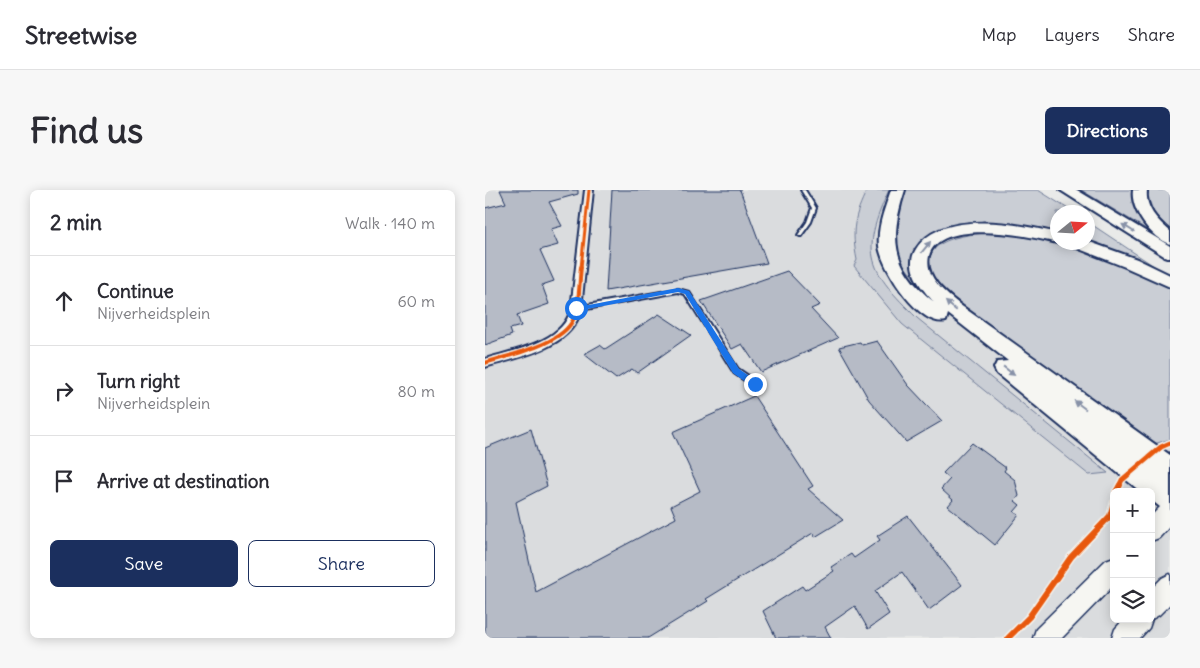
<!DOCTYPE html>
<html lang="en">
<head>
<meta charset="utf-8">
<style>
	:root { --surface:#fff; --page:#f7f7f7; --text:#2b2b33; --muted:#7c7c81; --line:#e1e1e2; --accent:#1b2f5e }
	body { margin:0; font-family:Delius,sans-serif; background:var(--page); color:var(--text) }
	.controls { position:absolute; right:15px; bottom:15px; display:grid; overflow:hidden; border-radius:8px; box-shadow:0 2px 12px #0003 }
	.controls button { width:45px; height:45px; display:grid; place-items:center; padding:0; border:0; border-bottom:1px solid var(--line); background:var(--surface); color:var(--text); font:25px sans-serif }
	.compass { position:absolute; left:565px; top:15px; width:45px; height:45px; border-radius:50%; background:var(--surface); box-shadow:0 2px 12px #0003; rotate:72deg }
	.stop { position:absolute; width:15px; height:15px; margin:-11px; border:4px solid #1a73e8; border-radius:50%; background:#fff }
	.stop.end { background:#1a73e8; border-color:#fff; box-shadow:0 1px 5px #0008 }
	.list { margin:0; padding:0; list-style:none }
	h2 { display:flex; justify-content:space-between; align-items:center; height:65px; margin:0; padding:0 20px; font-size:21px }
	h2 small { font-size:16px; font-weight:400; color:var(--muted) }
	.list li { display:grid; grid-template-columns:32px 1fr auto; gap:15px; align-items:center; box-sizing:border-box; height:90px; padding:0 20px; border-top:1px solid var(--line) }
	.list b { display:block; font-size:19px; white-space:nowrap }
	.list p { margin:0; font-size:16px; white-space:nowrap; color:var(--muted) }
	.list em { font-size:16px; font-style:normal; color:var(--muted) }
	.actions { display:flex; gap:10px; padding:15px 20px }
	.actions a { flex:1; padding:11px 0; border:1px solid var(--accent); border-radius:8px; text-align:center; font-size:18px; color:var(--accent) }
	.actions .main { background:var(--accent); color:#fff }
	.icon { flex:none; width:28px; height:28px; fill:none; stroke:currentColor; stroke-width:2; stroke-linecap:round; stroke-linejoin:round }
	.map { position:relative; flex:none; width:685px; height:448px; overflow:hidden; border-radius:8px }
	header { display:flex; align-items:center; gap:30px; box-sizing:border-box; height:70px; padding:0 25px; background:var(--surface); border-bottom:1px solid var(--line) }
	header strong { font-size:24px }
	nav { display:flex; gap:28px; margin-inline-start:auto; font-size:18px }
	.intro { display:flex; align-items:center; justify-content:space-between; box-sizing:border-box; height:120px; padding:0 30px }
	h1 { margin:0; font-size:35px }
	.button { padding:12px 22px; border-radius:8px; background:var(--accent); color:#fff; font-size:18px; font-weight:700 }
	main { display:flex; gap:30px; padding:0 30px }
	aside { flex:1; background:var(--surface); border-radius:8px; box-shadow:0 2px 12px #0003 }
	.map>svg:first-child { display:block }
	.built { fill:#dadcde; fill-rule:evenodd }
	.green { fill:#caced5; stroke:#727e9a }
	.building { fill:#b6bbc6; stroke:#1b2f5e }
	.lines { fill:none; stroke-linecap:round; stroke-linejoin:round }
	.lane-casing { stroke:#1b2f5e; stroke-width:4 }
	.street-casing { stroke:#1b2f5e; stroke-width:4 }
	.secondary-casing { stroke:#1b2f5e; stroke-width:3 }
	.highway-casing { stroke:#1b2f5e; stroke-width:4 }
	.lane { fill:#f6f6f2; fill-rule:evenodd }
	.street { fill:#f6f6f2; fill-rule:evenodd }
	.secondary { fill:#f6f6f2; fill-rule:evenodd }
	.highway { fill:#f6f6f2; fill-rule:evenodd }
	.cycleway-far3-casing { stroke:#f6f6f2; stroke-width:5 }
	.cycleway-far2-casing { stroke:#f6f6f2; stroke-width:6 }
	.cycleway-far1-casing { stroke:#f6f6f2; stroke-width:8 }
	.cycleway-casing { stroke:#f6f6f2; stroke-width:9 }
	.cycleway-far3 { stroke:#e8590c; stroke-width:3 }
	.cycleway-far2 { stroke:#e8590c; stroke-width:4 }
	.cycleway-far1 { stroke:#e8590c; stroke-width:5 }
	.cycleway { stroke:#e8590c; stroke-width:6 }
	.oneway { fill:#8892a8 }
	.route { fill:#1a73e8 }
</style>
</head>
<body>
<header>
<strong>Streetwise</strong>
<nav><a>Map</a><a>Layers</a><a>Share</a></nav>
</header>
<div class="intro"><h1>Find us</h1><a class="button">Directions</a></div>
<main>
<aside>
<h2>2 min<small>Walk · 140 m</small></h2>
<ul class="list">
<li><svg class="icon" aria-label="ahead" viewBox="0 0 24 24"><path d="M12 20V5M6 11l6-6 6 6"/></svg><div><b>Continue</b><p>Nijverheidsplein</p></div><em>60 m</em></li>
<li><svg class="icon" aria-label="right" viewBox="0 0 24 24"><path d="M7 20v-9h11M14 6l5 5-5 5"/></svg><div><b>Turn right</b><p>Nijverheidsplein</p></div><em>80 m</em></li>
<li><svg class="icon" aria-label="arrive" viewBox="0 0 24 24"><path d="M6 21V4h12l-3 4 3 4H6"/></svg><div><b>Arrive at destination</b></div></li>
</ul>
<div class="actions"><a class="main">Save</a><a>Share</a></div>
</aside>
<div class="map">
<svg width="685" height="448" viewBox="0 0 685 448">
	<rect width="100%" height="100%" fill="#e9eae9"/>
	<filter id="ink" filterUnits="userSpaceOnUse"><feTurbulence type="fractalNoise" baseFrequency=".02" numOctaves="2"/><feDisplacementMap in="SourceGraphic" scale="10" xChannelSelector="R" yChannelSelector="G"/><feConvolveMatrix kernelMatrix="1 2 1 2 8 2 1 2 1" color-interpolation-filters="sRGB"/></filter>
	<g filter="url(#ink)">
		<path class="built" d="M0 0H543L572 22V52H602L685 90V448H0ZM629 302H666V429H629Z"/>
		<g class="green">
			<path d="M382 0H404C374 64 384 81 432 128L623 283 604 285 417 134 369 76 372 70C366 41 369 26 382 0Z"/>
			<path d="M418 0H553L588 22H572V45L535 37 452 43C426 57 422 67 434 94L412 67 407 38Z"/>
			<path d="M596 0H648L683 52Z"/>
			<path d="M664 0H685V40L669 23 662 5Z"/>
			<path d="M603 32 675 80 602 52Z"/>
			<path d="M500 43C513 44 526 43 539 45 590 53 638 74 685 95V249L669 254 654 246 464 106C459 100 450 93 447 85 432 51 477 45 500 43Z"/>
		</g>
		<g class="building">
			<path d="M15 0H93V4L64 12 77 36 66 39 73 55 55 60 69 91 57 95 64 114 32 125 36 136 25 139 27 145 0 155V18L21 13Z"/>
			<path d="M127 0H255L282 73 121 101Z"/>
			<path d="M302 81 335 115 326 119 353 148 276 182 257 154 247 159 216 111Z"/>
			<path d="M174 124 206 145 152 183 147 179 131 189 99 164 115 155 120 159Z"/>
			<path d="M392 151 423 195 457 231 421 252 384 210 354 157 375 152 377 155Z"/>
			<path d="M269 206 328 296 323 299 358 330 330 347 328 343 221 409 223 411 163 448H0V258L46 239 62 296 31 312 51 402 191 328 186 316 215 301 188 242Z"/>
			<path d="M487 253 521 278 519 281 530 290 534 306 530 311 535 315 529 322 534 325 510 355 463 316 468 310 456 299 465 289 458 283Z"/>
			<path d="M423 326 477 395 444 420 417 382 390 401 404 424 383 439 370 416 340 437 346 448H291L278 421 317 396 320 400 349 381 346 377 366 364 369 368 395 350 392 346Z"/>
		</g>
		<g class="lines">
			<defs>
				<g id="lane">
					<path d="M316 0H320L331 18 326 32 316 46H315L313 45 322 32 327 18Z"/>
					<path d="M193 99 204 102 253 179 272 192 273 194 272 196H268L249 183 200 104 193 102 91 121 88 119 91 117Z"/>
				</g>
				<path id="street" d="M100 0H108L96 119C87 159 33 167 0 177V169C29 160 78 153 86 119Z"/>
				<g id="secondary">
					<path d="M685 311V336L674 348 666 351V326L678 314Z"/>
					<path d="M629 367V395L577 448H548L551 439 621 370Z"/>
					<path d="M685 384V414L674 425 667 429 664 438 655 448H627L630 439 639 429H666V399L677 388Z"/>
				</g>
				<g id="highway">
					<path d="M406 0H420C404 49 407 78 449 112 436 98 419 78 431 59 456 19 535 34 572 43V53C546 46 454 27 444 66 439 88 463 105 478 117L685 265V321L675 317 666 310V302H656L512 184 509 178 512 172 523 171 463 124 461 131C435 138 397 79 394 56 392 36 400 18 406 0Z"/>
					<path d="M575 0H592L685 56V68L679 66Z"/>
					<path d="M648 0H662C660 18 672 30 685 41V54C666 49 645 19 648 0Z"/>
					<path d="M602 51 652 69 685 85V97L640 77 584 55 582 52Z"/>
				</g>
			</defs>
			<use href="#lane" class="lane-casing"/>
			<use href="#street" class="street-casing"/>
			<use href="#secondary" class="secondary-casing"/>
			<use href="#highway" class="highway-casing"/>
			<use href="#lane" class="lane"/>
			<use href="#street" class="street"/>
			<use href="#secondary" class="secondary"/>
			<use href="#highway" class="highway"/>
			<defs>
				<path id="cycleway-far3" d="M96 78 104 0"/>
				<path id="cycleway-far2" d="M0 173C24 165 76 155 88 130 95 115 94 93 96 77"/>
				<path id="cycleway-far1" d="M634 296 637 290 676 257 685 253"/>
				<g id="cycleway">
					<path d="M631 302 635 295"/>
					<path d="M523 448 544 427 586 367 625 326 629 313"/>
				</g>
			</defs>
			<use href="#cycleway-far3" class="cycleway-far3-casing"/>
			<use href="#cycleway-far2" class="cycleway-far2-casing"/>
			<use href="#cycleway-far1" class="cycleway-far1-casing"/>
			<use href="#cycleway" class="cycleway-casing"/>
			<use href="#cycleway-far3" class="cycleway-far3"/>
			<use href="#cycleway-far2" class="cycleway-far2"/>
			<use href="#cycleway-far1" class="cycleway-far1"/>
			<use href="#cycleway" class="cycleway"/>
		</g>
		<defs><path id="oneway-solid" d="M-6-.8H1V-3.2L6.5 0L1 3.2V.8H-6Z" transform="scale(1.25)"/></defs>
		<g class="oneway">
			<use href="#oneway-solid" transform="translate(643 38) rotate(-148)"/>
			<use href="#oneway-solid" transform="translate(441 57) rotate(-51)"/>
			<use href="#oneway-solid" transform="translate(466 116) rotate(-140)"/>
			<use href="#oneway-solid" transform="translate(524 181) rotate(38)"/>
			<use href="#oneway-solid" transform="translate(595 215) rotate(-143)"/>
		</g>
	</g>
	<path class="route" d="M193 98 204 101 254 179 273 192V197H268L248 183 200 104 193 102 91 121 88 118Z"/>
</svg>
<div class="controls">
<button>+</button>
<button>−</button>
<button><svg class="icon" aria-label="layers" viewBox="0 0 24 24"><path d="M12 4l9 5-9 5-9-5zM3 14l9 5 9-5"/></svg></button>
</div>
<svg class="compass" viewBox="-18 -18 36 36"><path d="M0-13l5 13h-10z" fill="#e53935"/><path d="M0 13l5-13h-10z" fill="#7c7c81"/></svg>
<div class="stop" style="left:91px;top:118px"></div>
<div class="stop end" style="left:270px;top:194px"></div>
</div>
</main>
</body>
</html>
